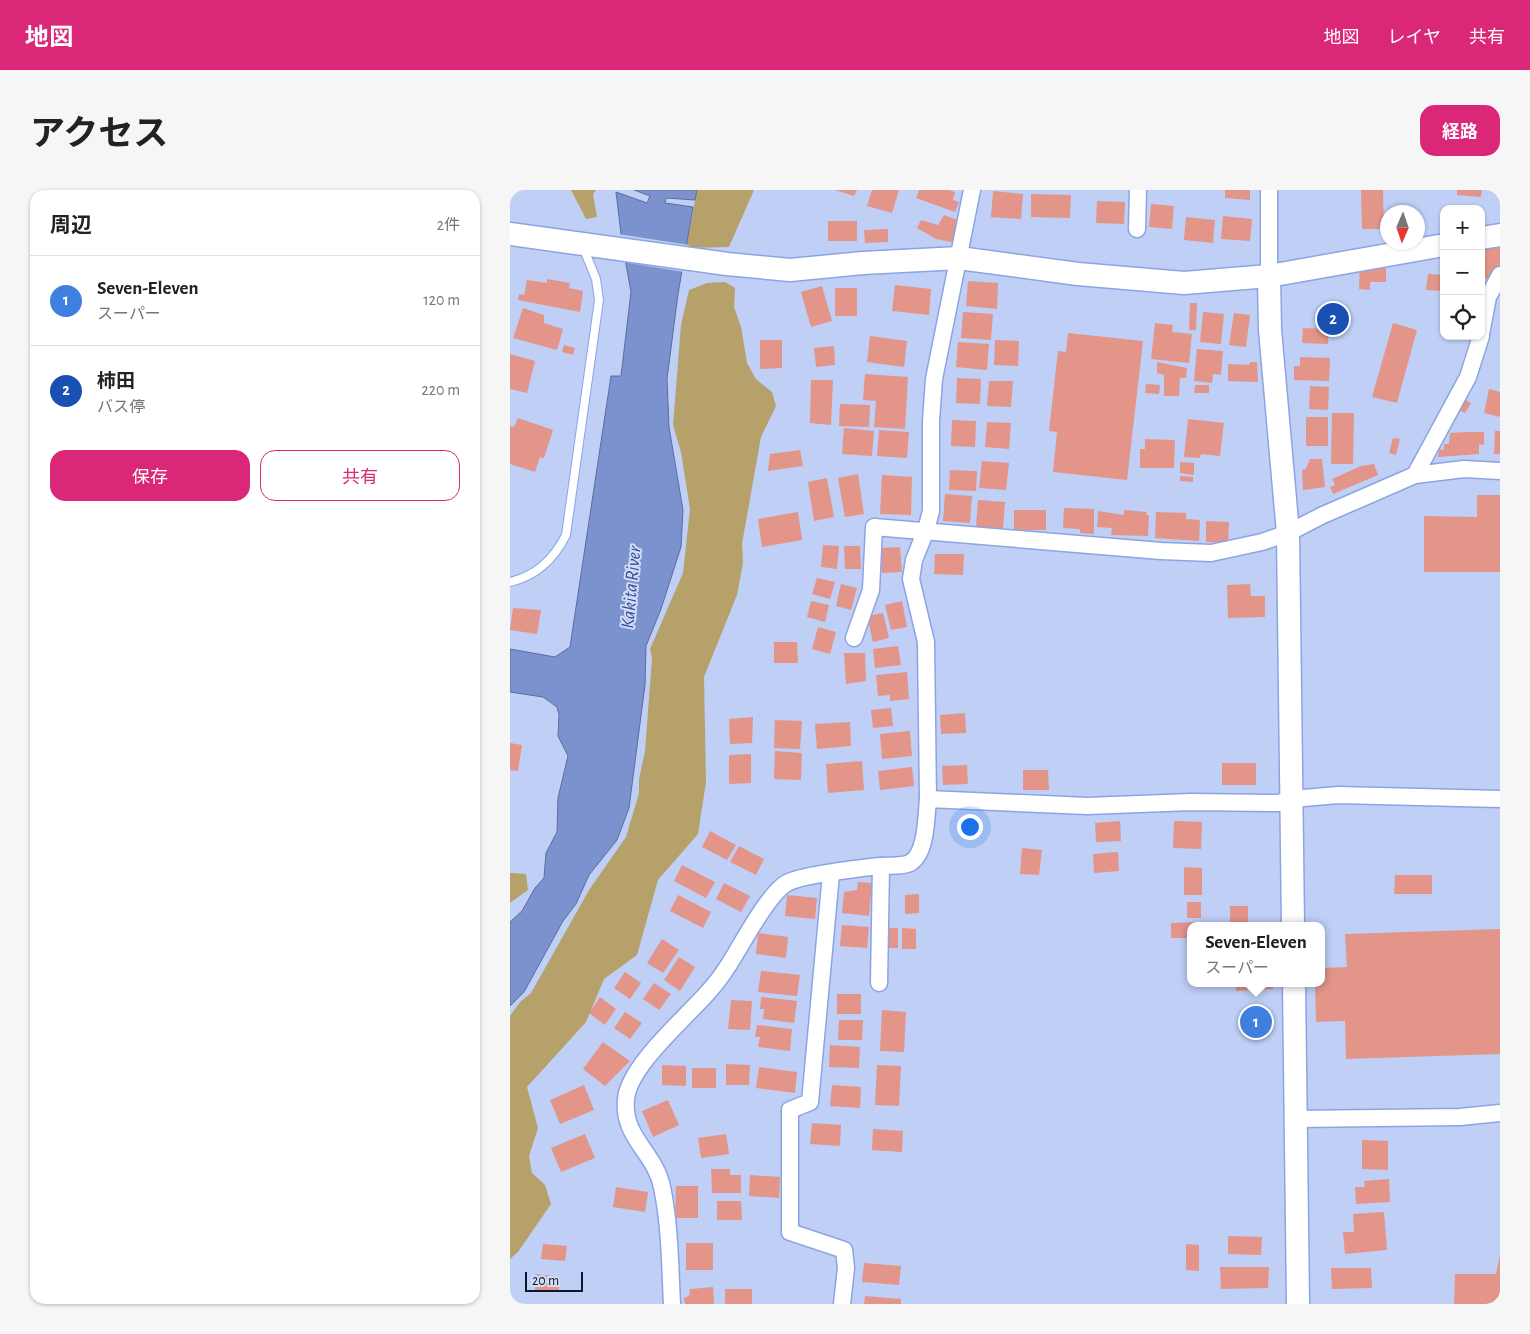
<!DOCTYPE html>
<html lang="ja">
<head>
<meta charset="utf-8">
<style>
	:root { --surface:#fff; --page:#f6f6f6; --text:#222; --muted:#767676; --line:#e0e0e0; --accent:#db2777 }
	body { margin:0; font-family:"Alegreya Sans","Noto Sans JP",sans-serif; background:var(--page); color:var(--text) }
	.controls { position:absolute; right:15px; top:15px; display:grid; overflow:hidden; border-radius:10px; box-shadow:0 1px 4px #0004 }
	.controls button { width:45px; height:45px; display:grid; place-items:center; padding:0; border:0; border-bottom:1px solid var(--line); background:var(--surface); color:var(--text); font:25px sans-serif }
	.compass { position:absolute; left:870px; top:15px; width:45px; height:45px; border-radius:50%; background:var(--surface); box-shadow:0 1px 4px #0004; rotate:182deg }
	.scale { position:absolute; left:15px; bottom:12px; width:58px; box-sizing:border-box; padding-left:5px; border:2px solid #0e162e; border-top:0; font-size:14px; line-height:18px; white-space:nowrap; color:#0e162e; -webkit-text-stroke:4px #d1dcf7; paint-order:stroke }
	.you { position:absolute; left:459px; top:636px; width:18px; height:18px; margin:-12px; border:4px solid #fff; border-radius:50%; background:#1a73e8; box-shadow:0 0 0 8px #1a73e833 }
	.badge { display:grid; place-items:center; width:32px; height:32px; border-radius:50%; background:var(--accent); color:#fff; font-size:16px; font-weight:700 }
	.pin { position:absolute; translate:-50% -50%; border:2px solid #fff; box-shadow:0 1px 5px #0006 }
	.popup { position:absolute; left:677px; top:732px; width:138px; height:65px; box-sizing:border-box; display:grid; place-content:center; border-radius:10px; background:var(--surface); filter:drop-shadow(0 1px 4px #0005); font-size:16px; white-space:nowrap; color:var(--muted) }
	.popup b { font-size:19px; color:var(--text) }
	.popup::after { content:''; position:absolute; left:50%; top:100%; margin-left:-10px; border:10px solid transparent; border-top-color:var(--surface) }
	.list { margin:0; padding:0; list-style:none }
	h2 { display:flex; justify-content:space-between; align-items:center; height:65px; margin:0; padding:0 20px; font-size:21px }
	h2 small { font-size:16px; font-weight:400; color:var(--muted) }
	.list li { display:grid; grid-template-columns:32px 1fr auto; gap:15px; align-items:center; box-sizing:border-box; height:90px; padding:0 20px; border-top:1px solid var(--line) }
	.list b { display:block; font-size:19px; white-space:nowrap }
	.list p { margin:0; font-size:16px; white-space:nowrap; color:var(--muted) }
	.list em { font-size:16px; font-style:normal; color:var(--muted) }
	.actions { display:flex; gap:10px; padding:15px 20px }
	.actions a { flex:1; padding:11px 0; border:1px solid var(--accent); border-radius:15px; text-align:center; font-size:18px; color:var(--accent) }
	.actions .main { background:var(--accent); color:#fff }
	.icon { flex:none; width:28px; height:28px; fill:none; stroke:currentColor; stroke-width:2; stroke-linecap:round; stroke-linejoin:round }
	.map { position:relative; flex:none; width:990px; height:1114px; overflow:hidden; border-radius:15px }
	header { display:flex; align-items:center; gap:30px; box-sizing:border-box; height:70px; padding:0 25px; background:var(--accent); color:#fff }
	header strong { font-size:24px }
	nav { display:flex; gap:28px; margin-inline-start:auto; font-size:18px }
	.intro { display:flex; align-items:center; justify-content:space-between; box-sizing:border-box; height:120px; padding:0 30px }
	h1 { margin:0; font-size:35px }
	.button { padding:12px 22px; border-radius:15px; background:var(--accent); color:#fff; font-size:18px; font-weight:700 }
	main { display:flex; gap:30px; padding:0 30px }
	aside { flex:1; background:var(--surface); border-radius:15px; box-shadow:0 1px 4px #0004 }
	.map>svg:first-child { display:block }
	.green { fill:#b7a16a }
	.water { fill:#7c92cf; stroke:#5b6d9f }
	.pier { fill:#bfcff6 }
	.building { fill:#e3958a }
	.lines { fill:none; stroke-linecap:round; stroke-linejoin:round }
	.lane-casing { stroke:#8da4e3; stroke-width:10 }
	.street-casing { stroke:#8da4e3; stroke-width:19 }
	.secondary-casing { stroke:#8da4e3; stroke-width:25 }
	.lane { stroke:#fff; stroke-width:8 }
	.street { stroke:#fff; stroke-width:16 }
	.secondary { stroke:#fff; stroke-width:22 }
	.labels { text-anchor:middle; stroke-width:4; stroke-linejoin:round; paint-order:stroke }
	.water-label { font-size:19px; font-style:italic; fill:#364c96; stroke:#d1dcf7 }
</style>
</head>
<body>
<header>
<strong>地図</strong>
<nav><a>地図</a><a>レイヤ</a><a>共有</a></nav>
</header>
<div class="intro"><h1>アクセス</h1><a class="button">経路</a></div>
<main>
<aside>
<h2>周辺<small>2件</small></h2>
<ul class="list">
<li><span class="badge" style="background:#3f7fe0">1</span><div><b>Seven-Eleven</b><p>スーパー</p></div><em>120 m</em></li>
<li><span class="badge" style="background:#1a4fb4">2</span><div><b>柿田</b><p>バス停</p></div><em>220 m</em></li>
</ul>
<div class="actions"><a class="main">保存</a><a>共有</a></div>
</aside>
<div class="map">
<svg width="990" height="1114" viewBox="0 0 990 1114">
	<rect width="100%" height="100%" fill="#bfcff6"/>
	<g class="green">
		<path d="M61 0H86L83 5 87 27 76 29Z"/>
		<path d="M187 0H244L219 57 176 58Z"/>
		<path d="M215 92 225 98 224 117 231 137 237 173 246 189 262 202 266 216 251 247 232 354 233 373 227 405 194 487 196 592 188 644 148 690 127 765 94 789 76 832 17 897 28 938 19 966 22 983 35 995 41 1014 8 1062 0 1069V826L10 812 21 803 79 700 116 647 129 603V589L135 561 142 468 140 459 173 383 180 319 171 262 163 235 171 135 179 100 197 93Z"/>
		<path d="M0 683 16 684 18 700 0 713Z"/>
	</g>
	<path class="water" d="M124 0H187L185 10 156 8 155 13 183 17 168 104 157 189 159 237 173 320 171 357 151 419 136 456 135 495 119 618 107 650 79 685 66 714 53 731 14 802 0 816V732L12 721 25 698 34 688 36 663 47 642 48 608 58 566 48 546 49 525 47 517 33 507 0 502V459L45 467 60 457 101 186H111L121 102 112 52 106 2 137 13 140 6Z"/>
	<path class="pier" d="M108 44 179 55 174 82 113 72Z"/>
	<g class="building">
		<path d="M325 0H347L344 6Z"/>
		<path d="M362 0H389L382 23 357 16Z"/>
		<path d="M409 0H439L445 2 443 10 449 12 445 22 406 8Z"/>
		<path d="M715 0H740V10L715 8Z"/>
		<path d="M851 0H873L874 39H852Z"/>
		<path d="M947 0H972L971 7 947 5Z"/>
		<path d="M483 1 513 4 511 29 481 27Z"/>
		<path d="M521 4 561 5 560 28 521 27Z"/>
		<path d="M587 11 615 12 614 34 586 33Z"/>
		<path d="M641 14 664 16 662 39 639 37Z"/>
		<path d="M434 25 450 31 445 53 426 49 407 38 411 30 428 35Z"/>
		<path d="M713 26 742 29 740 51 711 49Z"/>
		<path d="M676 27 705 30 703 53 674 50Z"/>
		<rect x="318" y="31" width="29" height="20"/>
		<path d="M378 39V52L355 53 354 40Z"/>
		<path d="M974 53 990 55V80L977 89H971Z"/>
		<path d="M850 72 876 73V92H860V100L849 99Z"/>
		<path d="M918 84 934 85V101L916 100Z"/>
		<path d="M37 89 60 93 59 98 73 101 70 122 8 110 9 104 14 105 17 90 37 93Z"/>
		<path d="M458 91 488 93 487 119 456 116Z"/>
		<path d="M385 95 421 99 419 125 382 121Z"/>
		<path d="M312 96 322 131 301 137 291 102Z"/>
		<rect x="325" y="98" width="22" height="28"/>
		<path d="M680 113H687L686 140H679Z"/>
		<path d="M13 118 34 125V133L53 139 47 160 3 148Z"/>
		<path d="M453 122 483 124 481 150 451 148Z"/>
		<path d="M693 122 714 124 711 154 690 152Z"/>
		<path d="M724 123 740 125 736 157 719 155Z"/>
		<path d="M645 133 663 135 662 142 682 144 679 173 641 169Z"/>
		<path d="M883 133 907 140 887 213 862 207Z"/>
		<path d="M793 138 819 139 818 154 792 153Z"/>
		<path d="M558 143 633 151 617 290 543 282 547 242 539 241 548 161 556 162Z"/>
		<path d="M360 146 397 151 394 177 357 172Z"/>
		<path d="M250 150H272V178L250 179Z"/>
		<path d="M485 150 509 151 508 176 484 175Z"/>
		<path d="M448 152 479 154 477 180 446 177Z"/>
		<path d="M54 155 65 158 63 165 52 162Z"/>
		<path d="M324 156 325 175 306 177 304 158Z"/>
		<path d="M687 159 713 161 711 185 703 184 702 193 684 191Z"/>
		<path d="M0 164 25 171 17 203 0 199Z"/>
		<path d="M790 167 820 168 819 191 784 190V176H790Z"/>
		<path d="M647 172 677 178 676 188H670L669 206H654V185L647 183Z"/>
		<path d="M740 172H747L748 192 718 191V174L739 175Z"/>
		<path d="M355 184 398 187 395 239 364 237 366 211 353 210Z"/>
		<path d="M447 188 471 189 470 214 446 213Z"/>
		<path d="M301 190H323L321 235 300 233Z"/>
		<path d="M479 191H503L501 217 477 216Z"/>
		<path d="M636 194 650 195 649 204 635 203Z"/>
		<path d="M685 195H699V203H684Z"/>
		<path d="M800 196 819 197 818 220 799 219Z"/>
		<path d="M979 199 990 202V227L974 223Z"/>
		<path d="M954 209 961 213 955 223 949 220Z"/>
		<path d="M330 214 360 215 359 237 329 236Z"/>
		<path d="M822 223H844L843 274H821Z"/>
		<rect x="796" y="227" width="22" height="29"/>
		<path d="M8 228 43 240 34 268 30 267 25 282 0 274V236L4 237Z"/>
		<path d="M678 229 714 233 710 266 691 264 690 268 674 267Z"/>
		<path d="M442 230 466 231 465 257 441 256Z"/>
		<path d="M477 232 501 233 499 259 475 257Z"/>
		<path d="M334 238 364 241 362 266 332 264Z"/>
		<path d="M369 240 399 242 397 268 367 266Z"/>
		<path d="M985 241H990V264H984Z"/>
		<path d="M957 242H974V255L969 254V264L928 267 929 259 934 260V254H939L940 243Z"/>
		<path d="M883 248 890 249 886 265 879 263Z"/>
		<path d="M635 249 665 250 664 278H630V259H635Z"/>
		<path d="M290 260 293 276 258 281 260 264Z"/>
		<path d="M800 269H812L815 297 793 300 792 280 796 279Z"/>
		<path d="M472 271 499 273 496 300 469 298Z"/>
		<path d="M670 272 684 273V285L670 283Z"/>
		<path d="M864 274 868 285 823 304 820 297 825 295 822 289 851 276Z"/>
		<path d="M440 280 467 281 466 301 439 300Z"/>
		<path d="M348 284 354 324 335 327 328 288Z"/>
		<path d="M372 285 402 287 401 325 370 324Z"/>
		<path d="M670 286 683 287V292L670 291Z"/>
		<path d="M317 288 324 327 304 331 298 292Z"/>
		<path d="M435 304 462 306 460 333 433 331Z"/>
		<path d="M967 305H990V382H914V326L967 327Z"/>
		<path d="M468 310 495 312 493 339 466 337Z"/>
		<path d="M554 318 584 319V344L570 343V339L553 338Z"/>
		<rect x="504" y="320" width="32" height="20"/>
		<path d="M614 320 637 322 636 325H639L638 346 601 345 602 338 587 337 588 321 614 325Z"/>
		<path d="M288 322 292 350 252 357 248 329Z"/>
		<path d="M646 322 676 323V329L690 330 689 351 645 348Z"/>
		<path d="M696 331 719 332 718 353 696 352Z"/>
		<path d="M313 355 329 356 327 379 311 377Z"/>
		<path d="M334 356H350L351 379H335Z"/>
		<path d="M390 357 392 382 372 383 370 358Z"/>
		<path d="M425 364H454L453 385 424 384Z"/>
		<path d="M307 388 325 392 320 409 302 404Z"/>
		<path d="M331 394 347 398 341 420 326 416Z"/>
		<path d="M740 394 741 406H755V427L718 428 717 395Z"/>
		<path d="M301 411 319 415 315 432 297 427Z"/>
		<path d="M392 411 397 437 381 440 375 415Z"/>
		<path d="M3 418 31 420 27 444 0 440Z"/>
		<path d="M373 423 379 448 363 452 357 426Z"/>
		<path d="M308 437 326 442 320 464 302 459Z"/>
		<path d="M264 452H287L288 473H264Z"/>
		<path d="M388 456 391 475 365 478 363 459Z"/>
		<path d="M334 463H355L356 491 336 494Z"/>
		<path d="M397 482 399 509 380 511V505L368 506 366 485Z"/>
		<path d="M381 518 383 536 363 538 361 520Z"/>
		<path d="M455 523 456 543 431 544 430 525Z"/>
		<path d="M243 527 242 553 220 554 219 529Z"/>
		<path d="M265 530 292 531 290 559 264 558Z"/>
		<path d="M340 532 341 556 307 559 305 534Z"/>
		<path d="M400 541 402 566 372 569 370 544Z"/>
		<path d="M0 553 12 555 8 581 0 580Z"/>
		<path d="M265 561 292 563 291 590 264 589Z"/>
		<path d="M241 564V593L219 594V565Z"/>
		<path d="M352 571 354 600 318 603 316 574Z"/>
		<rect x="712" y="573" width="34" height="22"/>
		<path d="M457 575 458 594 433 595 432 576Z"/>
		<path d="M402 577 404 596 370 600 368 581Z"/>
		<path d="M513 580H538L539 600H513Z"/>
		<path d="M610 631 611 651 586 652 585 633Z"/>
		<path d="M664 631 692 632 691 659 663 658Z"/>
		<path d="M200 641 226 655 217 670 192 657Z"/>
		<path d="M229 656 254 669 246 685 220 672Z"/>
		<path d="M512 658 532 660 529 685 510 684Z"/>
		<path d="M608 662 609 681 584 683 583 664Z"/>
		<path d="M172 675 205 692 196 708 164 691Z"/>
		<path d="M674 677 692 678V705H674Z"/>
		<path d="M885 685H922V704H884Z"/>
		<path d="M348 692 362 693 359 726 332 723 334 702 347 700Z"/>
		<path d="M214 693 240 706 231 722 206 709Z"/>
		<path d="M409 704V723L395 724V705Z"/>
		<path d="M168 705 201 722 193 738 160 721Z"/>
		<path d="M277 705 307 708 305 729 275 726Z"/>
		<rect x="677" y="712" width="14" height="16"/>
		<rect x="720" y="716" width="18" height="20"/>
		<path d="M689 732V736H681V748H661V733Z"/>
		<path d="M332 735 359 737 357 758 330 756Z"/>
		<rect x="374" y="738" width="14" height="20"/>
		<path d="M392 738 406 739V759H392Z"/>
		<path d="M990 739V864L836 869 835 831 806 832 805 793H811V778L837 777 835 744Z"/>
		<path d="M248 743 278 747 276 768 246 764Z"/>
		<path d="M152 749 169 760 153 783 137 773Z"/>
		<path d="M169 767 185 777 170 801 154 790Z"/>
		<path d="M251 781 290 785 287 806 248 802Z"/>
		<path d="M115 782 131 793 120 809 104 798Z"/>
		<path d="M144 793 161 804 149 820 133 809Z"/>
		<path d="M726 793H763V799L726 801Z"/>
		<rect x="327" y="804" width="24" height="20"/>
		<path d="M90 807 106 819 95 835 79 823Z"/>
		<path d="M251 807 287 811 284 833 253 829 254 819H250Z"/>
		<path d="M221 810 242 811 240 840 218 839Z"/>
		<path d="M372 820 396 822 394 862 370 861Z"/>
		<path d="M115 822 132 833 120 849 104 838Z"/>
		<path d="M329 830H353L352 850H328Z"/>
		<path d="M247 835 282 839 280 861 248 857 250 847H245Z"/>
		<path d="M93 852 120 871 95 896 73 879Z"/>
		<path d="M320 855 350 857 349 878 319 877Z"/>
		<path d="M216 874 240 875 239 895H216Z"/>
		<path d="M152 875 176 876V896L152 895Z"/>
		<path d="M367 875 391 876 389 916 365 915Z"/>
		<path d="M249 877 287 882 285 903 246 898Z"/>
		<rect x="182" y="878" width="24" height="20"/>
		<path d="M74 895 84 920 50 934 40 910Z"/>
		<path d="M322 895 351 897 350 918 320 916Z"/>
		<path d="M158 910 169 935 143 947 132 921Z"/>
		<path d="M302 933 331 935 330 956 300 954Z"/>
		<path d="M363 939 393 941 392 962 362 960Z"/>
		<path d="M75 944 85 968 51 982 41 958Z"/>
		<path d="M216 944 219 964 191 968 188 948Z"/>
		<path d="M852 950 878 951V980L852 979Z"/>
		<path d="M201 979H220V985H231V1003H202Z"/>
		<path d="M240 985 270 987 269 1008 239 1006Z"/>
		<path d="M879 989 880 1012 846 1014 845 997H855L854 991Z"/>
		<path d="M166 996H188V1028H165Z"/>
		<path d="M106 997 138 1002 135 1022 103 1017Z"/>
		<path d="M207 1011H231L232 1030H207Z"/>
		<path d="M874 1022 877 1060 835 1064 833 1042H844L843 1024Z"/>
		<path d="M718 1046 752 1047 751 1065 718 1064Z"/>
		<rect x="176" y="1053" width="27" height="27"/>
		<path d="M33 1054 57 1056 55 1071 31 1069Z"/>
		<path d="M676 1054 689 1055V1081L676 1080Z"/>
		<path d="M990 1065V1114H944L945 1084H986Z"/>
		<path d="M354 1073 391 1076 389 1095 352 1092Z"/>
		<path d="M710 1077H759L758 1098 711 1099Z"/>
		<path d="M821 1078H861L862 1098 822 1099Z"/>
		<path d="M26 1084 50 1087 49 1102 25 1100Z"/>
		<path d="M203 1097 204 1114H175L174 1108 179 1106 180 1099Z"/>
		<rect x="215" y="1099" width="27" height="15"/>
		<path d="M355 1106 391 1109V1114H354Z"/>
	</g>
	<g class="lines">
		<defs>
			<path id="lane" d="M0 392C26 386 44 369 56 345L89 110 86 89 73 57"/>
			<g id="street">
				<path d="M627 39 628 0"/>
				<path d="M759 86V0"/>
				<path d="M971 144 978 107 990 85"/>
				<path d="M905 285 958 187 971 146"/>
				<path d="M344 448 361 400 364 337 651 361 701 363 752 352 778 343 813 325 905 285 954 279 990 281"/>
				<path d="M418 609 416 452 401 389 404 370 416 340 421 321V231L424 189 462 0"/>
				<path d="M321 684 300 912 280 920V1042L334 1060 336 1078 332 1114"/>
				<path d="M369 793 371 676"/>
				<path d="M786 929 950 927 990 923"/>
				<path d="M162 1114C160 1075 160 1035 152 997 145 962 112 948 116 909 119 875 178 826 200 800 210 789 219 775 226 763 236 746 261 701 277 693 291 685 352 678 370 676 379 675 392 677 400 673 417 663 416 627 418 609L577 616 681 612 769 613 782 609 828 605 990 609"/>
			</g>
			<g id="secondary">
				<path d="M0 44 217 74 280 80 353 73 449 68 568 84 674 93 759 86 934 55"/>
				<path d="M971 48 990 45"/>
				<path d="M759 86 760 140 778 343 783 736"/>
				<path d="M784 793 788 1114"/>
			</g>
		</defs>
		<use href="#lane" class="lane-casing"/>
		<use href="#street" class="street-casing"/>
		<use href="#secondary" class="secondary-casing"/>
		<use href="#lane" class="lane"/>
		<use href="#street" class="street"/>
		<use href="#secondary" class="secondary"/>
	</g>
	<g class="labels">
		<g class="water-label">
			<text transform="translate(120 397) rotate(-85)" y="7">Kakita River</text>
		</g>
	</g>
</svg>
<div class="controls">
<button>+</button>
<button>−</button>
<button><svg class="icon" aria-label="locate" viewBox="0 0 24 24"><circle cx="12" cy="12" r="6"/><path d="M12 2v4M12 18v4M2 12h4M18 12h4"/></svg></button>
</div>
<svg class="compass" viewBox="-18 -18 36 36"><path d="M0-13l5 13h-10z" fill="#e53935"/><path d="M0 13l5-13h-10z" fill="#767676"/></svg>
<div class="scale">20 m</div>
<div class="you"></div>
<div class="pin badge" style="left:746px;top:832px;background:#3f7fe0">1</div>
<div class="popup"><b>Seven-Eleven</b>スーパー</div>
<div class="pin badge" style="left:823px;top:129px;background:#1a4fb4">2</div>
</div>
</main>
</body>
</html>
